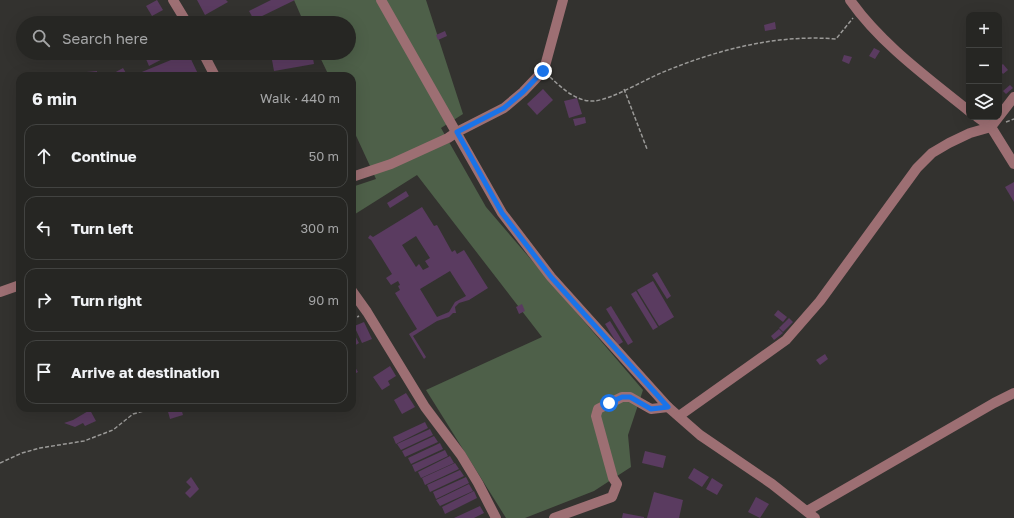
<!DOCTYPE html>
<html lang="en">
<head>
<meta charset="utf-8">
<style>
	:root { --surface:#262623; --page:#2e2e2b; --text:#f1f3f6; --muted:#a4a5a6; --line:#424341 }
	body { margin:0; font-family:"Golos Text",sans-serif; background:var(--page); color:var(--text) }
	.controls { position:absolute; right:12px; top:12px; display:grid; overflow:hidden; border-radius:8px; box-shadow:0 4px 16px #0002 }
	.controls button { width:36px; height:36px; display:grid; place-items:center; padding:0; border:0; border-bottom:1px solid var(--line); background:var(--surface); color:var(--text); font:20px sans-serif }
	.stop { position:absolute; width:12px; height:12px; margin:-9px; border:3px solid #1a73e8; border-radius:50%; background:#fff }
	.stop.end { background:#1a73e8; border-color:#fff; box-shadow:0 1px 4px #0008 }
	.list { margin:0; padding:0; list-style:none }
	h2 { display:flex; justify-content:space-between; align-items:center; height:52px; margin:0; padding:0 16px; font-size:17px }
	h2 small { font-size:13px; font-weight:400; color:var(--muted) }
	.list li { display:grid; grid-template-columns:26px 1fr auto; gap:12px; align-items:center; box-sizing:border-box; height:64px; margin:0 8px 8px; padding:0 8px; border:1px solid var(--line); border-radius:12px }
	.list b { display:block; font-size:15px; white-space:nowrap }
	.list em { font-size:13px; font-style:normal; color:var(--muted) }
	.icon { flex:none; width:22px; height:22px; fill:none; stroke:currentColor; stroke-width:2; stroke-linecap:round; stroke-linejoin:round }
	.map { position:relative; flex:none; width:1014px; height:518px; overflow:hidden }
	.search { position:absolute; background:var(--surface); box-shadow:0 4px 16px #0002; left:16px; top:16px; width:340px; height:44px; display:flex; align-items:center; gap:10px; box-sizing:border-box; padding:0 14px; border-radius:22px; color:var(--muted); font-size:15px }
	.panel { position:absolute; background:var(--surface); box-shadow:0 4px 16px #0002; left:16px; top:72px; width:340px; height:340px; border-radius:12px }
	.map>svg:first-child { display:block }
	.green { fill:#4e6049 }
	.building { fill:#5a3b60; fill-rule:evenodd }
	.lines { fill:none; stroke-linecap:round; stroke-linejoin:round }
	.path { stroke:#9b9a98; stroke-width:1.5; stroke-dasharray:4 2; stroke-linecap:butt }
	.minor { stroke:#9d6f73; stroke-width:10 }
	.route { stroke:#1a73e8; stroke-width:5 }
</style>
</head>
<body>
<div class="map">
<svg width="1014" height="518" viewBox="0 0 1014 518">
	<rect width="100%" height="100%" fill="#33322f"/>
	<path class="green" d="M294 0H426L463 114 441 128 486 207 643 390 628 435 631 467 594 491 525 518H506L426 390 542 337 417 175 352 216V187L376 179 352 127V76H329L318 53H349V23H304Z"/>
	<g class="building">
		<path d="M157 0 163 10 152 16 146 6Z"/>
		<path d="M197 0H226L228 2 205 15Z"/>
		<path d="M271 0H295L254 20 249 11Z"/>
		<path d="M302 16 306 23H288Z"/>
		<path d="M775 22 776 29 765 31 764 25Z"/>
		<path d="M445 31 447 36 438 40 436 35Z"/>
		<path d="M874 48 880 51 875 59 869 56Z"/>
		<path d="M148 53H174L149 66 146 59 149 56Z"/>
		<path d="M188 53 199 76H132Z"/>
		<path d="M312 53 314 64 274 71 272 60Z"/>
		<path d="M844 55 852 57 849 64 842 61Z"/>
		<path d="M1003 64 1008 70 1003 74 999 69V67Z"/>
		<path d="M123 68 126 73 121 76H115L114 73Z"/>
		<path d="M97 71V76H77L76 73Z"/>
		<path d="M1010 85 1013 88 1006 94 1003 91Z"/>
		<path d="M543 89 553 100 537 115 527 104Z"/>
		<path d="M577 98 582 114 569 118 564 101Z"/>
		<path d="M585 117 586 123 575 126 573 119Z"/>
		<path d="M1014 182V202L1005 187Z"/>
		<path d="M406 191 409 196 390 208 387 203Z"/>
		<path d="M422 207 434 226 437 225 452 252 455 250 457 254 464 250 488 288 469 300 459 303 455 307 456 313H453L449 317 437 321 413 336 426 357 424 359 409 334 417 329 395 293 400 290 398 286 400 285 398 281 391 285 386 278 392 274 371 240 368 238 370 235 373 237ZM416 236 430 258 425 261 429 267 423 270 419 264 416 267 402 245ZM450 271 466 296 455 302 449 312 437 317 420 289Z"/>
		<path d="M657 272 671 296 667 299 652 275Z"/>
		<path d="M653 281 674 317 659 326 637 290Z"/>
		<path d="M636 291 658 327 653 330 631 294Z"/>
		<path d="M522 304 525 311 519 314 516 307Z"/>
		<path d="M611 306 633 342 628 345 606 309Z"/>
		<path d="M778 310 787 317 783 322 774 315Z"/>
		<path d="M789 318 793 322 783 332 779 328Z"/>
		<path d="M610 321 623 342 618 345 605 324Z"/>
		<path d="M364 322 372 339 362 343 355 328 352 330 359 343 352 347V327Z"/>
		<path d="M779 329 783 333 774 340 771 336Z"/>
		<path d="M825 354 828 359 820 365 816 360Z"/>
		<path d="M352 362 358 372 352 375Z"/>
		<path d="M390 366 396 376 388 381 390 385 382 390 373 377Z"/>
		<path d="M406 393 415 407 402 414 394 400Z"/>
		<path d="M167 408H181L183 415 170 419Z"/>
		<path d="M90 410 96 421 85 426 83 423 75 427 64 423 73 420Z"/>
		<path d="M425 422 428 428 396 444 393 437Z"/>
		<path d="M430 429 433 435 401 450 397 444Z"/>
		<path d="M434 436 438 442 405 457 402 451Z"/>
		<path d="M440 443 443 449 411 464 408 458Z"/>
		<path d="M445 450 448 456 415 472 412 465Z"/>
		<path d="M645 451 666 456 663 468 642 463Z"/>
		<path d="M450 456 454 463 421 478 418 472Z"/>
		<path d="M455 463 459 469 425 485 422 478Z"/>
		<path d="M694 468 709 477 702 487 688 478Z"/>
		<path d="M460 470 464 476 430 492 427 485Z"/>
		<path d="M191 477 199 489 190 498 185 493 191 487 186 482Z"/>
		<path d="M466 477 469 483 436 499 433 492Z"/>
		<path d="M712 478 723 485 717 495 706 489Z"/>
		<path d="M469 484 473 491 440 506 436 500Z"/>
		<path d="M474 491 477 498 445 514 442 507Z"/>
		<path d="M654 492 683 500 679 518H647Z"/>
		<path d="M756 497 769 504 760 518 748 512Z"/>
		<path d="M480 506 484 513 474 518H454Z"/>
		<path d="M623 513 644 517V518H622Z"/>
	</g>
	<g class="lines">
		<g class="path">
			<path d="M550 77C562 88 576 102 594 101 613 99 642 81 661 73 716 50 776 34 836 39L853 18"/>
			<path d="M624 89 647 149"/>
			<path d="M1006 122 1014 119"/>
			<path d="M352 320 359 316"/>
			<path d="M0 463 22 453 40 448 84 441 113 430 133 414 154 408"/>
		</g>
		<g class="minor">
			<path d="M173 0 187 23"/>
			<path d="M381 0 502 213 551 277 668 407 700 435 772 484 815 518"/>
			<path d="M850 0C881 44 927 77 969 111"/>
			<path d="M203 53 215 76"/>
			<path d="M977 117 991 127 1014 164"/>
			<path d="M352 177 391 164 448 138 457 132 504 108 523 92 543 71 545 66 563 0"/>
			<path d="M352 291 367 312 425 407 461 455 478 483 496 518"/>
			<path d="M0 292 20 285"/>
			<path d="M679 416 786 340 820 301 917 168 932 153 949 143 970 133 991 127 1014 97"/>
			<path d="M807 511 994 403 1014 393"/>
			<path d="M554 518 612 497 617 484 613 478 596 416 598 409 622 397H630L651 409 668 407"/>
		</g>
	</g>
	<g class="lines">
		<path class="route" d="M543 71 523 92 504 108 457 132 502 213 551 277 668 407 651 409 630 397H622L609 403"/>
	</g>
</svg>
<div class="controls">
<button>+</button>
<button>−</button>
<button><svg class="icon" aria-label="layers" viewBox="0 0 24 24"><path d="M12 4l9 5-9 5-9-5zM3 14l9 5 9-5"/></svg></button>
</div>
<div class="stop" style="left:609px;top:403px"></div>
<div class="stop end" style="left:543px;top:71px"></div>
<div class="search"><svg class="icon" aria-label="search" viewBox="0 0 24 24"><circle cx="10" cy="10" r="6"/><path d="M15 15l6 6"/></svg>Search here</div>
<section class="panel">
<h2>6 min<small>Walk · 440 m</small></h2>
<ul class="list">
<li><svg class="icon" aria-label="ahead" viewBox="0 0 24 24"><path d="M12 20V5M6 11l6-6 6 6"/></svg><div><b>Continue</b></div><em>50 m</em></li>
<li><svg class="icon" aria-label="left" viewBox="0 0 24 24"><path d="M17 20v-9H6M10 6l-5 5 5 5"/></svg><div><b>Turn left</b></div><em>300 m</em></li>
<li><svg class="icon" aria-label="right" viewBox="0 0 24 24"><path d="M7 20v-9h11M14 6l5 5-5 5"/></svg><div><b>Turn right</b></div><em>90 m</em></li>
<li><svg class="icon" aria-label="arrive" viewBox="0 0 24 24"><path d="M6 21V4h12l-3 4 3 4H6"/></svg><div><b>Arrive at destination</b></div></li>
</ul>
</section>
</div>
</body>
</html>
